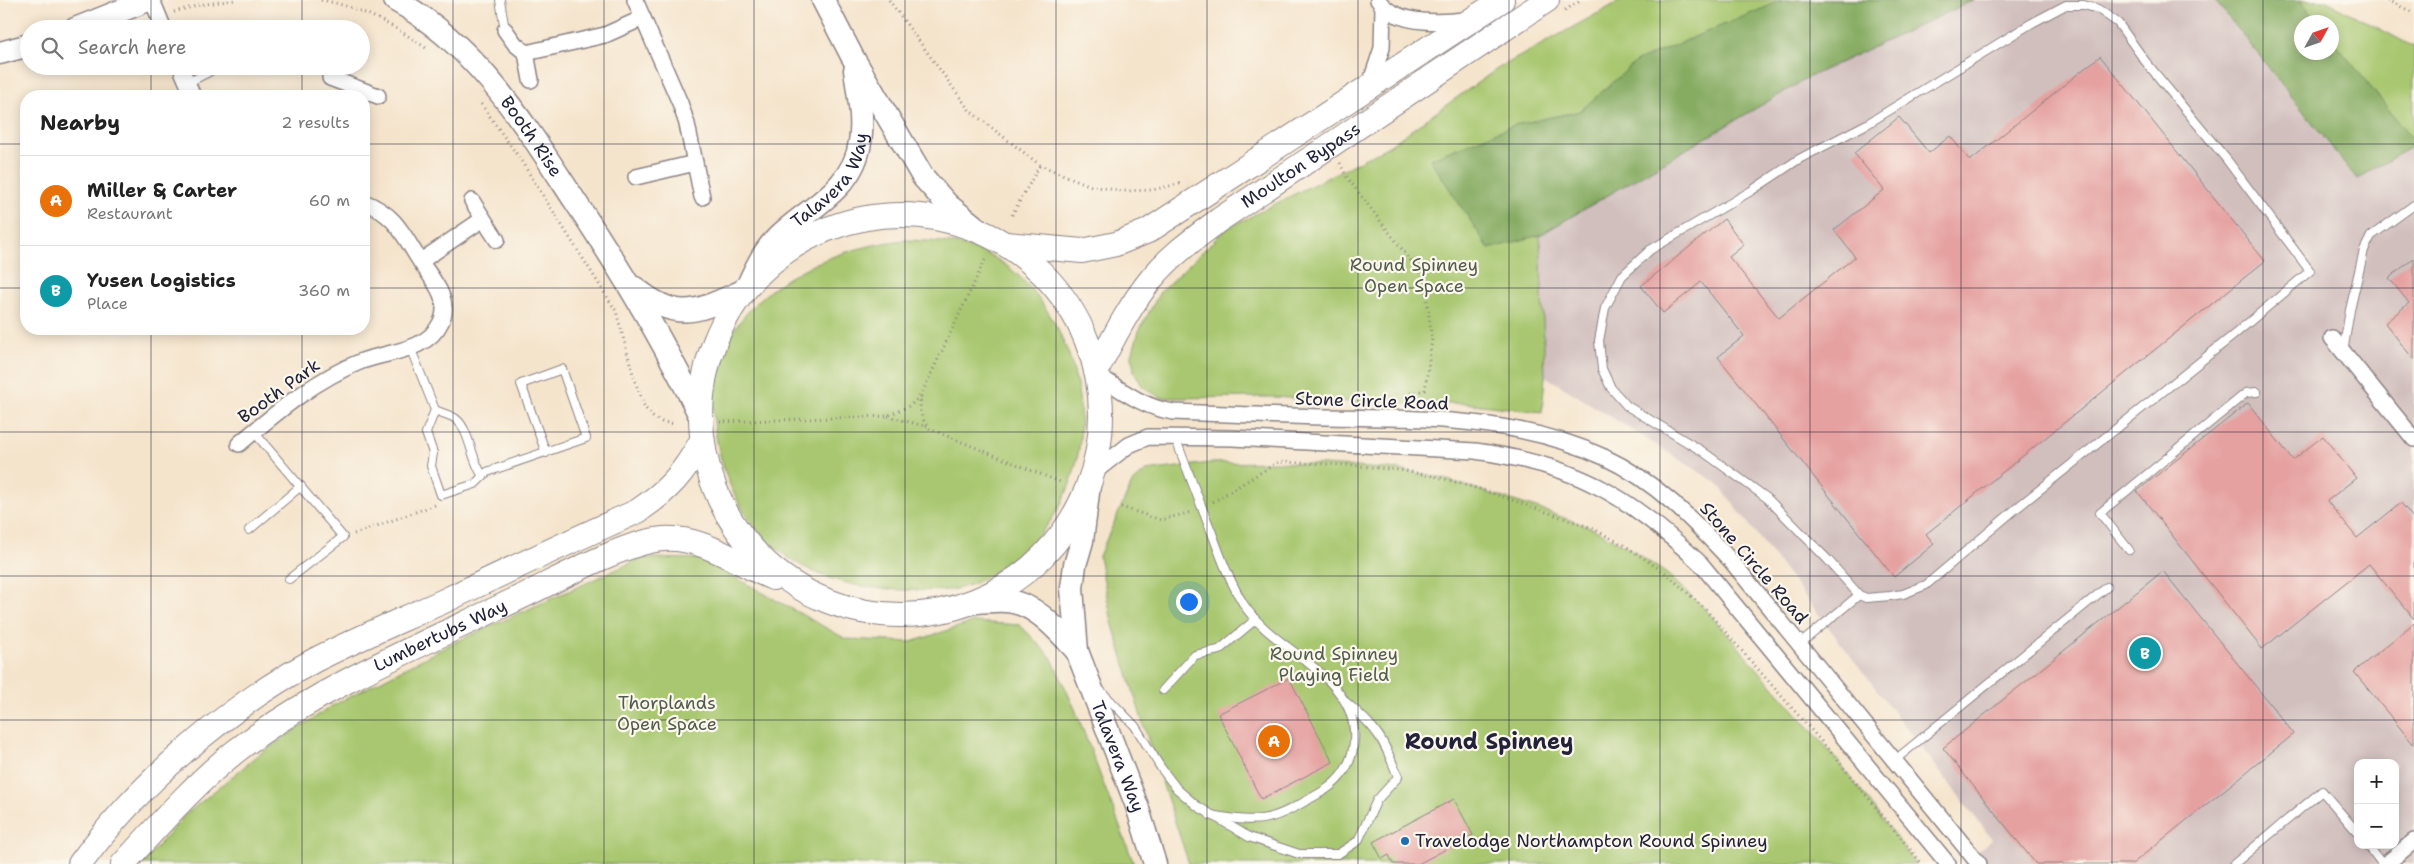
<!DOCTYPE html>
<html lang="en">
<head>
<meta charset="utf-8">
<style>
	:root { --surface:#fff; --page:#f6f6f6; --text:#222; --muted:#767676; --line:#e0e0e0; --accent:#db2777 }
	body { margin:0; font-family:"Shantell Sans",sans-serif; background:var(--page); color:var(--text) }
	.controls { position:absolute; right:15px; bottom:15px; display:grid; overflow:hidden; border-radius:10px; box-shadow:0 2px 12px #0003 }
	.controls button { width:45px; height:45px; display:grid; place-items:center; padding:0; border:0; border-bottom:1px solid var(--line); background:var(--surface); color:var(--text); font:25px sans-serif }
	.compass { position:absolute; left:2294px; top:15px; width:45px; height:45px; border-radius:50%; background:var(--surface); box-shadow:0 2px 12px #0003; rotate:50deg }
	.you { position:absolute; left:1188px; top:601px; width:18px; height:18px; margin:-12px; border:4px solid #fff; border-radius:50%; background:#1a73e8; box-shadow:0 0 0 8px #1a73e833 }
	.badge { display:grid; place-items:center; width:32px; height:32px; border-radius:50%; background:var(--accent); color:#fff; font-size:16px; font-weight:700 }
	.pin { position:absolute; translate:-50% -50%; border:2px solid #fff; box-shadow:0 1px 5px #0006 }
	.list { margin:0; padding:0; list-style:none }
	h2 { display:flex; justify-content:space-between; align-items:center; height:65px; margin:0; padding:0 20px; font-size:21px }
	h2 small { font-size:16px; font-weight:400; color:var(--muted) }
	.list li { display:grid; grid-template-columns:32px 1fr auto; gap:15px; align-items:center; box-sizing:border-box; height:90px; padding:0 20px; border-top:1px solid var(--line) }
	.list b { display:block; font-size:19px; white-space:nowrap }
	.list p { margin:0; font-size:16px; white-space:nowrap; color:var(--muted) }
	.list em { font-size:16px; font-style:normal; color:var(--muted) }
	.icon { flex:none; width:28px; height:28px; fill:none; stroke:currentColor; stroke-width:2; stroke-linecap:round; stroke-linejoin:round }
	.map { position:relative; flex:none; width:2414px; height:864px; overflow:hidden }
	.search { position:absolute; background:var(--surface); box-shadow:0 2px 12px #0003; left:20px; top:20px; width:350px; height:55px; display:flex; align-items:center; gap:12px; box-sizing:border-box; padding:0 18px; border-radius:28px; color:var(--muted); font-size:19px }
	.panel { position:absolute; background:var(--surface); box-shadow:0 2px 12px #0003; left:20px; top:90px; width:350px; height:245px; border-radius:20px }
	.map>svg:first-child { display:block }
	.industrial { fill:#d1bfbe; fill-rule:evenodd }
	.green { fill:#a8c76f; stroke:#657455 }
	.forest { fill:#86ac62; stroke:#54674e }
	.building { fill:#e5a1a0 }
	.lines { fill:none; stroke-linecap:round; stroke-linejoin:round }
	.service-casing { stroke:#8c8384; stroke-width:10 }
	.minor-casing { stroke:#8c8384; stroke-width:18 }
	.primary-casing { stroke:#8c8384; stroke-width:25 }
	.trunk-casing { stroke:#8c8384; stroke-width:26 }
	.path { stroke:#8c8384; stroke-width:3; stroke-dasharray:1 4; stroke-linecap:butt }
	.service { stroke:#fff; stroke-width:8 }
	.minor { stroke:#fff; stroke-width:15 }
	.primary { stroke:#fff; stroke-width:22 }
	.trunk { stroke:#fff; stroke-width:24 }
	.grid { fill:none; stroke:#22223b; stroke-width:1; stroke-opacity:0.55 }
	.poi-dot { fill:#1f6fb2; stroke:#fbf7ec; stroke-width:2 }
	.labels { text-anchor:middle; stroke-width:4.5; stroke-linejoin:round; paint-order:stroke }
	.street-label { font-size:18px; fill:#22223b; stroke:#fbf7ec }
	.park-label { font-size:18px; fill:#515c4d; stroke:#fbf7ec }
	.poi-label { font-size:18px; fill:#22223b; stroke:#fbf7ec; text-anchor:start }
	.district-label { font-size:22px; font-weight:bold; fill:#22223b; stroke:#fbf7ec }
</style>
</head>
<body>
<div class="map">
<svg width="2414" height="864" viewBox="0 0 2414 864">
	<rect width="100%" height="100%" fill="#fbf7ec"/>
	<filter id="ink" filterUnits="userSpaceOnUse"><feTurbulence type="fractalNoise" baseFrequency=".02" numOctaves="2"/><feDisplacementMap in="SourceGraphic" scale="10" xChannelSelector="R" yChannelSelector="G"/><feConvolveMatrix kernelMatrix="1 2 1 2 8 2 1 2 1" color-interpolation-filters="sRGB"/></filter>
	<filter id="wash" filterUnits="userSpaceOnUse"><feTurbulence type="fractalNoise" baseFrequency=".0096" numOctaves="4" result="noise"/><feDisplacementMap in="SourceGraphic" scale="20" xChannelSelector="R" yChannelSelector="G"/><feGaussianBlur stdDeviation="1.12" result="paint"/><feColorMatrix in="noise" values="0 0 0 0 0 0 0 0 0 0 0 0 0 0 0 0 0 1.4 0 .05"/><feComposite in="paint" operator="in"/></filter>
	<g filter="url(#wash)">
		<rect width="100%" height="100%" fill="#f5e4cc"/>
		<path class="industrial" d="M1974 0H2214L2356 179 2414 145V864H1963L1992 839 1717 483 1545 376 1540 235 1811 76ZM2358 763H2395V845H2358Z"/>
		<g class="green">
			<path d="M1622 0H1974L1811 76 1540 235 1545 376 1542 412 1464 403 1384 404 1273 397 1161 398 1142 386 1134 371 1132 355 1139 331 1160 292 1226 229 1389 146 1497 69Z"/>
			<path d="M2215 0 2302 22V52H2332V22H2318L2300 0H2325L2414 47V145L2357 179Z"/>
			<path d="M904 240C936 241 971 242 998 260 1018 272 1033 290 1046 309 1099 390 1094 500 1012 560 995 572 977 585 956 589 940 592 922 590 905 590 804 589 734 538 716 436 711 407 711 373 725 346 759 278 833 249 904 240Z"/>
			<path d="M1278 462 1400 470 1438 477 1539 509 1592 528 1627 547 1667 574 1706 610 1835 757 1916 864H1189L1150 746 1112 622 1099 556 1132 483 1146 471 1210 463Z"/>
			<path d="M642 558 702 559 846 639 911 642 974 622 1020 625 1051 657 1075 709 1134 864H142L185 815 261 753 332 706 451 644Z"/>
		</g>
		<g class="forest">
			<path d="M1783 0H1974L1811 76 1540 235 1489 249 1430 159 1514 125 1580 111 1637 61Z"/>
			<path d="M2215 0H2300L2318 22H2302V52H2332V39L2414 141V145L2357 179Z"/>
		</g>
		<g id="blocks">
			<g class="building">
				<path d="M2100 56 2265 261 1926 534 1934 544 1894 577 1718 357 1744 336 1701 282 1663 313 1641 286 1724 219 1744 245 1729 257 1779 318 1855 257 1834 230 1884 190 1854 153 1899 117 1929 153 1950 136 1970 161Z"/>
				<path d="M2414 258V360L2385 323 2409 303 2389 278Z"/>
				<path d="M2248 403 2293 460 2323 436 2356 478 2327 501 2357 538 2401 503 2414 519V619L2369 564 2262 649 2137 491Z"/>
				<path d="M2163 571 2294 734 2132 864H2036L1943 748Z"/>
				<path d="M2414 623V745L2354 672Z"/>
				<path d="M1289 678 1333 762 1261 799 1218 714Z"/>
				<path d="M1454 799 1473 835 1418 864H1393L1389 855 1382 859 1373 842Z"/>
			</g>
		</g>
	</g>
	<g filter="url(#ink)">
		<use href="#blocks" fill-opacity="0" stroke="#8c8384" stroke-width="1"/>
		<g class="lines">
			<defs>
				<g id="service">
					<path d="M500 0 505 30"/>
					<path d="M187 83 209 72 214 66"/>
					<path d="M410 347 435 410 426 433 433 453 431 466 441 495 475 484 487 472 586 438 562 369 521 384 546 453"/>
					<path d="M2343 352 2350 310 2364 250 2371 236 2414 205"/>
					<path d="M435 410C441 413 451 415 456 419 470 430 471 461 483 476"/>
					<path d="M254 432 343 537 289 579"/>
					<path d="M1175 437C1187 469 1199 501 1212 533 1221 558 1230 582 1244 605 1276 654 1366 678 1353 749 1349 769 1338 783 1320 793 1273 820 1265 825 1210 815"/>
					<path d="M249 530 301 486"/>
					<path d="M2129 550 2100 513 2246 393 2257 392"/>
					<path d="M1800 644 1859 595 1866 598 1890 596 1903 594 1926 585 2018 507 2235 334 2310 271 2227 160 2145 61 2118 23 2098 9 2084 5H2066L2032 23 1867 124 1799 159 1751 191 1650 250 1622 276 1605 308 1599 341 1602 369 1611 388 1627 406 1702 451 1767 498 1828 560 1859 595"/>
					<path d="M1163 690 1195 655 1219 650 1255 620"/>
					<path d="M1101 691 1135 726 1161 768 1177 789 1197 806 1249 837 1299 854H1338L1358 841 1377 800 1398 777C1384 740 1378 729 1347 703"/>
					<path d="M1895 760 2107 587"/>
					<path d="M2368 845 2382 864"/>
					<path d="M2234 864 2322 791 2358 833"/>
				</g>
				<g id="minor">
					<path d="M152 0 164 29"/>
					<path d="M635 0 680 103 687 124 702 197"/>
					<path d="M1378 0C1395 25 1439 23 1465 20"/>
					<path d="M505 30 515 44 526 53 531 80"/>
					<path d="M526 53 605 35 643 18"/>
					<path d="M180 66 193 96"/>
					<path d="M330 78 378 96"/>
					<path d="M1370 84 1382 48 1383 7"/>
					<path d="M636 177 695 163"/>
					<path d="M472 201 497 240"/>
					<path d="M421 261 483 219"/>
					<path d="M2332 338 2414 439"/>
					<path d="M1096 374C1121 390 1144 408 1174 412 1225 414 1275 416 1326 417 1419 418 1518 417 1604 457 1656 481 1694 521 1732 562L1979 864"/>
					<path d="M239 444C277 412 314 380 362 361 389 351 427 352 441 322 452 300 432 279 420 261 402 233 396 215 364 202"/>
					<path d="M1093 473 1129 445 1148 437 1233 438 1475 451C1577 465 1626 494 1701 564L1948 864"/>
					<path d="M2386 864 2414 841"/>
				</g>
				<g id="primary">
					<path id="s1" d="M395 0C477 45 525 125 575 201 621 270 664 341 700 416"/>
					<path d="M823 0 852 56 923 177 948 205 983 233"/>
					<path d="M75 29 148 0"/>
					<path d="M0 53 29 45"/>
					<path id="s2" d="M748 285C756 268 764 250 778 237 808 208 854 189 860 142 864 118 858 94 855 70"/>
					<path d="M635 288C678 323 696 312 743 291"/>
					<path id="s3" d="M1089 485 1082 541 1075 565 1072 588 1077 651 1137 806 1155 864"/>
					<path d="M974 602C985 602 995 600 1006 601 1036 603 1058 631 1077 651"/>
				</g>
				<g id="trunk">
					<circle cx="901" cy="415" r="200"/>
					<path d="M1006 244 1082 251 1116 244 1148 231 1502 0"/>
					<path id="s4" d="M1096 371C1113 339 1129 306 1152 278 1171 255 1195 238 1219 220L1547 0"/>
					<path d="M80 864C139 783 227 707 315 660 358 638 402 620 446 600 509 570 573 540 638 511 669 490 684 473 702 440"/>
					<path id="s5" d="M123 864C158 826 195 783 236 751 322 685 426 643 523 596 559 579 625 542 663 539 703 536 738 564 773 578"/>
				</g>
			</defs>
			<use href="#service" class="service-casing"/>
			<use href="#minor" class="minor-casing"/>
			<use href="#primary" class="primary-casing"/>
			<use href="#trunk" class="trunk-casing"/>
			<g class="path">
				<path d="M321 0C361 7 393 25 426 48"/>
				<path d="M889 0 970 111 1040 165 1091 186 1122 191 1152 190 1183 183"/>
				<path d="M2387 0 2414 13"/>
				<path d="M1565 10 1582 0"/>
				<path d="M174 12 199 5 235 0"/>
				<path d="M481 104 520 159 616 311 635 381 645 408 653 417 662 422 676 424"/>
				<path d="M1340 163 1346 176 1424 278 1432 339 1425 390 1407 394 1406 403"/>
				<path d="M1012 215 1040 165"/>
				<path d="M985 260 921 395C919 409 920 418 930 429L1060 482"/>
				<path d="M888 416 927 427"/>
				<path d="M720 422 887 416 911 405 920 396"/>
				<path d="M1213 502 1278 462 1349 465 1400 470 1438 477 1483 490 1592 528 1627 547 1667 574 1706 610 1835 757 1922 864"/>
				<path d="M1121 507 1161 520 1191 512"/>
				<path d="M354 534 435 505"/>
			</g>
			<use href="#service" class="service"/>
			<use href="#minor" class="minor"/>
			<use href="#primary" class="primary"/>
			<use href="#trunk" class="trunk"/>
		</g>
	</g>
	<path class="grid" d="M151 0V29M302 0V29M453 0V864M604 0V864M754 0V864M905 0V864M1056 0V864M1207 0V864M1358 0V864M1509 0V864M1660 0V864M1810 0V864M1961 0V864M2112 0V864M2263 0V864M151 66V96M302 66V96M0 144H26M364 144H2414M0 288H26M364 288H2414M151 329V864M302 329V864M0 432H2414M0 576H2414M0 720H2414"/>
	<circle class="poi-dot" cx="1405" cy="841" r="5"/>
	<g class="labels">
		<g class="street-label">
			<text dy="6" stroke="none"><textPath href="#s1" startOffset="195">Booth Rise</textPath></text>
			<text dy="6" stroke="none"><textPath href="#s4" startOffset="296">Moulton Bypass</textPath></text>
			<text dy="6" stroke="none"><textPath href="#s2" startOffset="136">Talavera Way</textPath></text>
			<text transform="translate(279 391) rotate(-36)" y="6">Booth Park</text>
			<text transform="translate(1372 401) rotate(2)" y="6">Stone Circle Road</text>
			<text transform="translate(1754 563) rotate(49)" y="6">Stone Circle Road</text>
			<text dy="6" stroke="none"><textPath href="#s5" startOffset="395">Lumbertubs Way</textPath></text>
			<text dy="6" stroke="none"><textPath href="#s3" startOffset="281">Talavera Way</textPath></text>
		</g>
		<g class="park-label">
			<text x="1414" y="271">Round Spinney<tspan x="1414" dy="21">Open Space</tspan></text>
			<text x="1334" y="660">Round Spinney<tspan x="1334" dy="21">Playing Field</tspan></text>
			<text x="667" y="709">Thorplands<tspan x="667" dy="21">Open Space</tspan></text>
		</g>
		<g class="poi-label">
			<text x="1415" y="847">Travelodge Northampton Round Spinney</text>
		</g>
		<g class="district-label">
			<text x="1489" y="749">Round Spinney</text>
		</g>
	</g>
</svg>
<div class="controls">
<button>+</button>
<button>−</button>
</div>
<svg class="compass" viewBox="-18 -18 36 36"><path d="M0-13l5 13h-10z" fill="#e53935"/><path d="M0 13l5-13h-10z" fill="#767676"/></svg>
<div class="you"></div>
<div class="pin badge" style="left:1274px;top:741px;background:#e8710a">A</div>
<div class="pin badge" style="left:2145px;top:653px;background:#0f9aa8">B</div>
<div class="search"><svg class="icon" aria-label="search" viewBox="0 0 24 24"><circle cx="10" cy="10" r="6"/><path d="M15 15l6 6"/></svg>Search here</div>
<section class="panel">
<h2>Nearby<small>2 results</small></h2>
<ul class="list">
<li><span class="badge" style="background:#e8710a">A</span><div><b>Miller &amp; Carter</b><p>Restaurant</p></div><em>60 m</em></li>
<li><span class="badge" style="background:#0f9aa8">B</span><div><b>Yusen Logistics</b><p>Place</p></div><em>360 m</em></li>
</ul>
</section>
</div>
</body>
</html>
